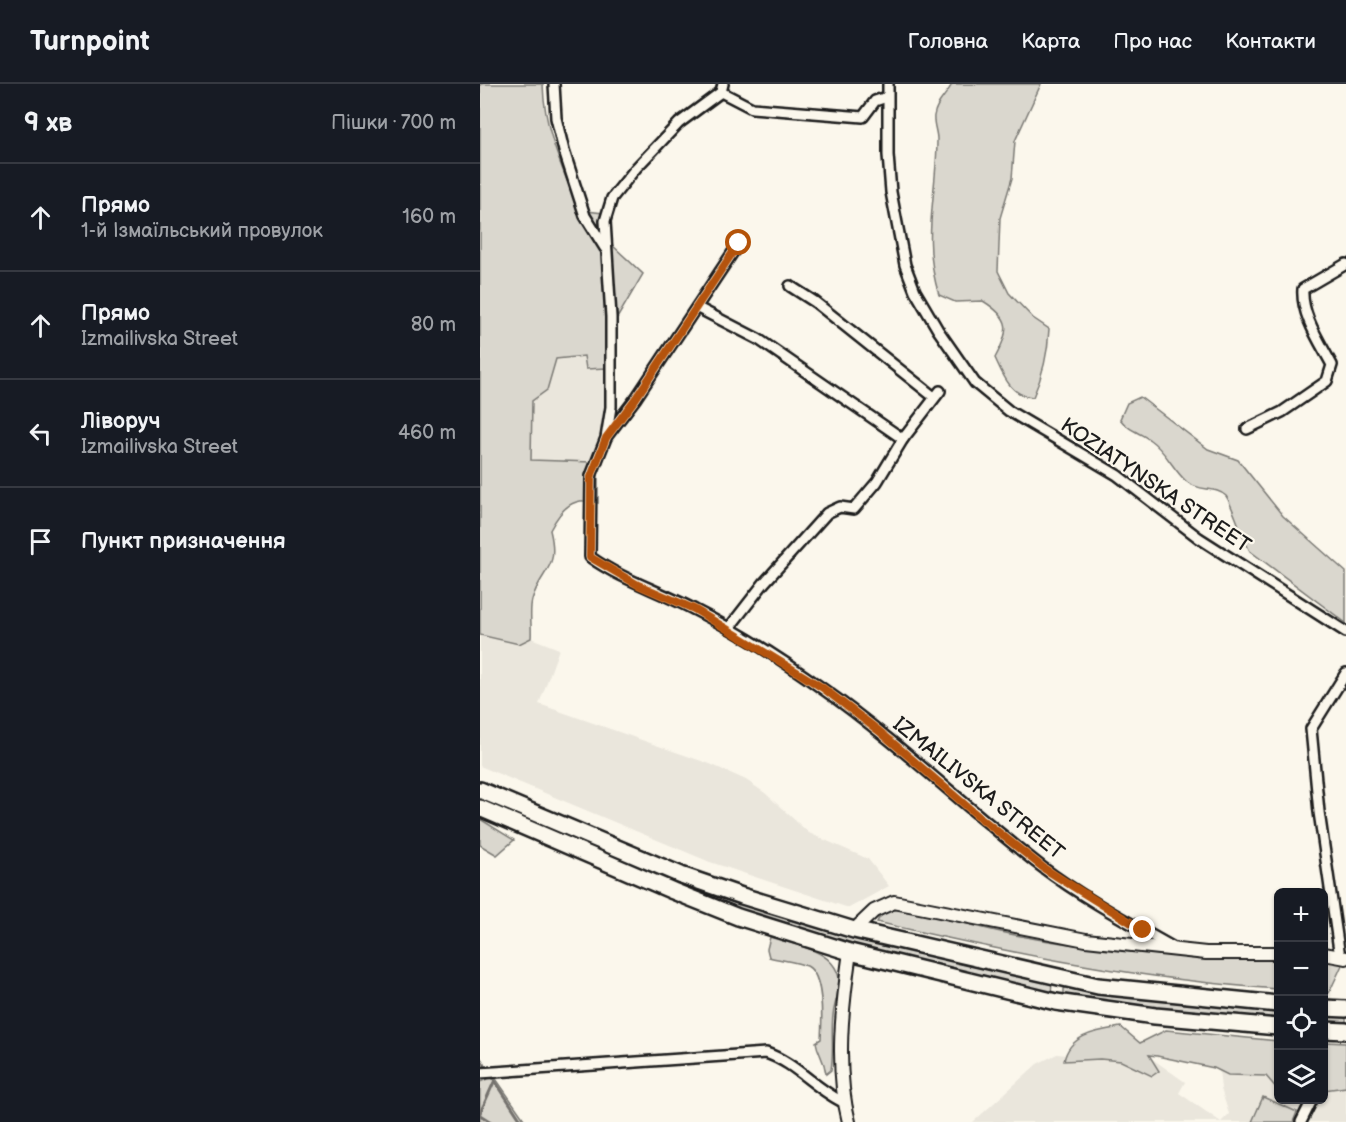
<!DOCTYPE html>
<html lang="uk">
<head>
<meta charset="utf-8">
<style>
	:root { --surface:#171b24; --page:#242831; --text:#f1f3f6; --muted:#9ea1a6; --line:#363941 }
	body { margin:0; font-family:"Balsamiq Sans",sans-serif; background:var(--page); color:var(--text) }
	.controls { position:absolute; right:18px; bottom:18px; display:grid; overflow:hidden; border-radius:9px; box-shadow:0 2px 4px #0004 }
	.controls button { width:54px; height:54px; display:grid; place-items:center; padding:0; border:0; border-bottom:2px solid var(--line); background:var(--surface); color:var(--text); font:30px sans-serif }
	.stop { position:absolute; width:18px; height:18px; margin:-14px; border:4px solid #b45309; border-radius:50%; background:#fff }
	.stop.end { background:#b45309; border-color:#fff; box-shadow:0 2px 6px #0008 }
	.list { margin:0; padding:0; list-style:none }
	h2 { display:flex; justify-content:space-between; align-items:center; height:78px; margin:0; padding:0 24px; font-size:26px }
	h2 small { font-size:20px; font-weight:400; color:var(--muted) }
	.list li { display:grid; grid-template-columns:39px 1fr auto; gap:18px; align-items:center; box-sizing:border-box; height:108px; padding:0 24px; border-top:2px solid var(--line) }
	.list b { display:block; font-size:22px; white-space:nowrap }
	.list p { margin:0; font-size:20px; white-space:nowrap; color:var(--muted) }
	.list em { font-size:20px; font-style:normal; color:var(--muted) }
	.icon { flex:none; width:33px; height:33px; fill:none; stroke:currentColor; stroke-width:2; stroke-linecap:round; stroke-linejoin:round }
	.map { position:relative; flex:none; width:866px; height:1038px; overflow:hidden }
	header { display:flex; align-items:center; gap:36px; box-sizing:border-box; height:84px; padding:0 30px; background:var(--surface); border-bottom:2px solid var(--line) }
	header strong { font-size:28px }
	nav { display:flex; gap:33px; margin-inline-start:auto; font-size:21px }
	main { display:flex }
	aside { flex:1; background:var(--surface) }
	.map>svg:first-child { display:block }
	.built { fill:#eae6dc }
	.green { fill:#dad7ce; stroke:#7b7a75; stroke-width:1.5; fill-rule:evenodd }
	.lines { fill:none; stroke-linecap:round; stroke-linejoin:round }
	.stream { stroke:#74726e; stroke-width:3 }
	.minor-casing { stroke:#1c1c1c; stroke-width:14 }
	.tertiary-casing { stroke:#1c1c1c; stroke-width:16 }
	.primary-casing { stroke:#1c1c1c; stroke-width:20 }
	.minor { stroke:#fbf7ec; stroke-width:9 }
	.tertiary { stroke:#fbf7ec; stroke-width:12 }
	.primary { stroke:#fbf7ec; stroke-width:15 }
	.route { stroke:#b45309; stroke-width:8 }
	.labels { text-anchor:middle; stroke-width:4.5; stroke-linejoin:round; paint-order:stroke }
	.street-label { font-size:21px; fill:#1c1c1c; stroke:#fbf7ec }
</style>
</head>
<body>
<header>
<strong>Turnpoint</strong>
<nav><a>Головна</a><a>Карта</a><a>Про нас</a><a>Контакти</a></nav>
</header>
<main>
<aside>
<h2>9 хв<small>Пішки · 700 m</small></h2>
<ul class="list">
<li><svg class="icon" aria-label="ahead" viewBox="0 0 24 24"><path d="M12 20V5M6 11l6-6 6 6"/></svg><div><b>Прямо</b><p>1-й Ізмаїльський провулок</p></div><em>160 m</em></li>
<li><svg class="icon" aria-label="ahead" viewBox="0 0 24 24"><path d="M12 20V5M6 11l6-6 6 6"/></svg><div><b>Прямо</b><p>Izmailivska Street</p></div><em>80 m</em></li>
<li><svg class="icon" aria-label="left" viewBox="0 0 24 24"><path d="M17 20v-9H6M10 6l-5 5 5 5"/></svg><div><b>Ліворуч</b><p>Izmailivska Street</p></div><em>460 m</em></li>
<li><svg class="icon" aria-label="arrive" viewBox="0 0 24 24"><path d="M6 21V4h12l-3 4 3 4H6"/></svg><div><b>Пункт призначення</b></div></li>
</ul>
</aside>
<div class="map">
<svg width="866" height="1038" viewBox="0 0 866 1038">
	<rect width="100%" height="100%" fill="#fbf7ec"/>
	<filter id="ink" filterUnits="userSpaceOnUse"><feTurbulence type="fractalNoise" baseFrequency=".0167" numOctaves="2"/><feDisplacementMap in="SourceGraphic" scale="12" xChannelSelector="R" yChannelSelector="G"/><feConvolveMatrix kernelMatrix="1 2 1 2 8 2 1 2 1" color-interpolation-filters="sRGB"/></filter>
	<g filter="url(#ink)">
		<g class="built">
			<path d="M105 272 127 284V331L112 378 50 376 52 317 67 306 75 276Z"/>
			<path d="M3 550 39 560 51 554 79 565 59 620 230 680 266 696 285 709 329 749 388 775 409 802 369 824 230 778 0 682V551Z"/>
			<path d="M661 967 705 998 699 1009 741 1038 749 1030 741 1005 739 986H795L798 1016H844V999L866 996V1038H493L557 980 577 970 597 972Z"/>
		</g>
		<g class="green">
			<path d="M0 0H63C64 46 82 84 99 126L131 130V160L163 190 136 236V344L118 385V419C93 411 81 425 70 446 80 487 61 484 52 516 49 527 52 542 51 554L39 560 0 551ZM104 272 106 285 127 284V331L112 378 51 376 52 317 67 306 76 275Z"/>
			<path d="M472 0H561L535 57 532 94 520 134 518 187 529 209 553 234 569 245C568 269 563 291 553 313 531 313 523 291 515 274 530 245 532 235 503 217L475 218 459 211C441 154 457 112 457 55 457 48 453 39 454 32 456 18 467 11 472 0Z"/>
			<path d="M660 313 728 365 758 376 803 432 866 488V539L770 467C763 455 751 418 746 412 736 402 719 408 707 398 693 386 686 367 670 356 659 348 649 347 640 335L647 319Z"/>
			<path d="M0 735 34 756 17 771 0 761Z"/>
			<path d="M207 797 492 880 572 899 571 910 372 862 202 806V801Z"/>
			<path d="M428 825C462 833 496 843 530 850 618 868 710 873 798 873V905C662 896 530 869 397 838 402 825 417 825 428 825Z"/>
			<path d="M290 853C312 861 353 864 359 894 361 904 354 920 353 931 351 949 354 968 351 986L346 990C344 973 338 971 336 958L341 955C342 938 345 891 327 882 316 878 300 876 289 873L287 865Z"/>
			<path d="M844 877 863 879 849 909 844 908Z"/>
			<path d="M587 902 798 925V937L584 914V905Z"/>
			<path d="M844 929 866 930V942L844 941Z"/>
			<path d="M641 943 660 959 686 946 798 957V1006L786 992 748 991 734 984 677 972 669 971 679 987 672 992 641 977 620 975 584 977C589 950 618 947 641 943Z"/>
			<path d="M844 958 866 959V1003L844 1006Z"/>
			<path d="M14 992 46 1038H0V998Z"/>
			<path d="M783 1013 817 1028 813 1038H772Z"/>
		</g>
		<g class="lines">
			<g class="stream">
				<path d="M0 974 42 1038"/>
				<path d="M0 1029 14 998"/>
				<path d="M0 1031 11 1038"/>
			</g>
			<defs>
				<g id="minor">
					<path d="M74 0 76 34 84 67 105 132 125 164"/>
					<path d="M243 0 241 8 199 39 156 84 132 114 125 137 131 233V323L126 354 111 392 110 473C142 496 180 507 215 526 259 548 303 576 343 605 420 659 488 726 562 783 603 814 650 839 694 864"/>
					<path d="M408 0V71L411 108 425 181 435 207 458 246 495 299 529 327 637 391 719 454 866 548"/>
					<path d="M241 8 272 24 383 33 395 17 407 13"/>
					<path d="M310 202 335 218 454 313"/>
					<path d="M218 224 278 255 423 355"/>
					<path d="M767 345 802 328 847 297 852 281C840 258 821 231 823 205L866 180"/>
					<path d="M127 352 156 314 259 159"/>
					<path d="M249 544 284 499 347 429 360 423 374 425 397 398 423 355 460 307"/>
					<path d="M860 873 839 728 831 645 866 589"/>
					<path d="M0 989 286 969C316 979 336 1006 365 1019"/>
					<path d="M821 1038 832 1016"/>
				</g>
				<g id="tertiary">
					<path d="M374 846 394 827 414 818 606 856 726 869H798"/>
					<path d="M844 870 866 874"/>
					<path d="M369 1038C355 983 362 923 370 868"/>
				</g>
				<g id="primary">
					<path d="M0 706 201 791 262 812 374 846 618 902 798 920"/>
					<path d="M0 724 193 807 258 833 370 868 576 918 675 932 798 943"/>
					<path d="M844 924 866 925"/>
					<path d="M844 946 866 947"/>
				</g>
			</defs>
			<use href="#minor" class="minor-casing"/>
			<use href="#tertiary" class="tertiary-casing"/>
			<use href="#primary" class="primary-casing"/>
			<use href="#minor" class="minor"/>
			<use href="#tertiary" class="tertiary"/>
			<use href="#primary" class="primary"/>
		</g>
	</g>
	<g class="lines" filter="url(#ink)">
		<path class="route" d="M259 159 156 314 126 354 111 393 110 473 158 501 214 525 343 604 399 647 498 732 565 785 663 846"/>
	</g>
	<g class="labels">
		<g class="street-label">
			<text transform="translate(676 401) rotate(34)" y="7">KOZIATYNSKA STREET</text>
			<text transform="translate(499 704) rotate(39)" y="7">IZMAILIVSKA STREET</text>
		</g>
	</g>
</svg>
<div class="controls">
<button>+</button>
<button>−</button>
<button><svg class="icon" aria-label="locate" viewBox="0 0 24 24"><circle cx="12" cy="12" r="6"/><path d="M12 2v4M12 18v4M2 12h4M18 12h4"/></svg></button>
<button><svg class="icon" aria-label="layers" viewBox="0 0 24 24"><path d="M12 4l9 5-9 5-9-5zM3 14l9 5 9-5"/></svg></button>
</div>
<div class="stop" style="left:259px;top:159px"></div>
<div class="stop end" style="left:663px;top:846px"></div>
</div>
</main>
</body>
</html>
